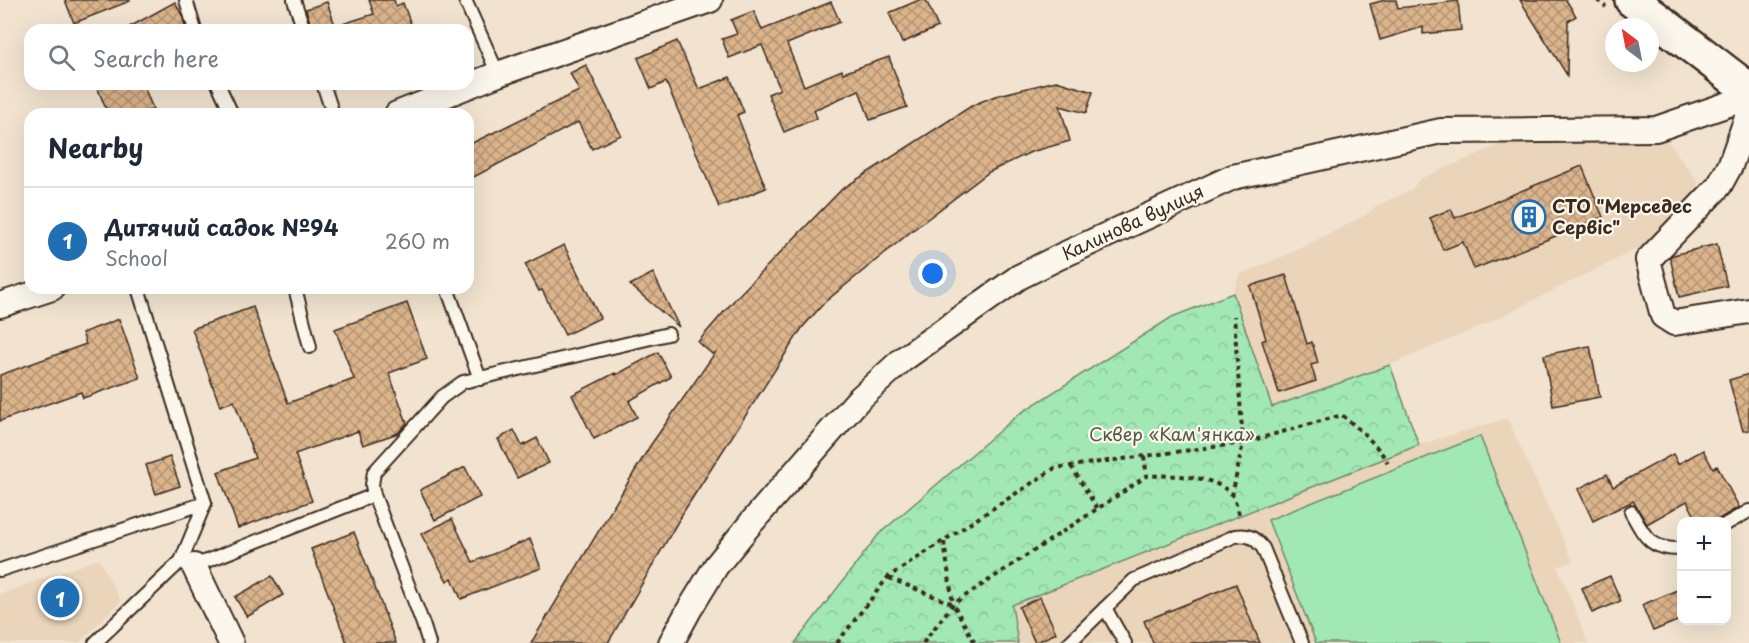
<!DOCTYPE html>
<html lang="en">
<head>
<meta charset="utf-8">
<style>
	:root { --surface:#fff; --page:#f6f6f7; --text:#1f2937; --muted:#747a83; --line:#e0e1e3; --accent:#1f6fb2 }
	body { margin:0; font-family:"Playpen Sans",sans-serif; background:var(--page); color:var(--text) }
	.controls { position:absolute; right:18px; bottom:18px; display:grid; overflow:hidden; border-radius:12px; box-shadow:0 6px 24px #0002 }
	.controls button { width:54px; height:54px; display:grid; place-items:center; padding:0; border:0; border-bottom:2px solid var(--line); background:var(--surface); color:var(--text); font:30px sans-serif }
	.compass { position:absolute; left:1605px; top:18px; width:54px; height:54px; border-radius:50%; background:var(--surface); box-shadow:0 6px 24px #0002; rotate:328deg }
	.you { position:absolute; left:933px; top:274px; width:21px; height:21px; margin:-15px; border:4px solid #fff; border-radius:50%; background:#1a73e8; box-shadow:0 0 0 9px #1a73e833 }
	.badge { display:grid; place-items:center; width:39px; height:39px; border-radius:50%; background:var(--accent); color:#fff; font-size:20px; font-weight:700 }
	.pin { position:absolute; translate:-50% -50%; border:3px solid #fff; box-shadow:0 2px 6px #0006 }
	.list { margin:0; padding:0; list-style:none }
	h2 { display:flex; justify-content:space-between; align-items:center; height:78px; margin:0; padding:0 24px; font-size:26px }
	h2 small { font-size:20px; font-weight:400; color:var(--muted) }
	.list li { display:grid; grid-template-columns:39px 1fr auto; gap:18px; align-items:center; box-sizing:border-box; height:108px; padding:0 24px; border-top:2px solid var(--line) }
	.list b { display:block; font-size:22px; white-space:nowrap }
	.list p { margin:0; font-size:20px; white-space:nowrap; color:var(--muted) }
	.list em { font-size:20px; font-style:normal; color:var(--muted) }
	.icon { flex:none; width:33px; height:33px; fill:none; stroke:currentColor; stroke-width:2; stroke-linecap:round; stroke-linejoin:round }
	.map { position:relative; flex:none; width:1749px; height:643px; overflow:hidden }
	.search { position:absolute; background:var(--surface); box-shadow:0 6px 24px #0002; left:24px; top:24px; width:450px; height:66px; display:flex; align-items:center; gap:15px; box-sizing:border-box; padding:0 21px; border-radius:18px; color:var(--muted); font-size:22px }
	.panel { position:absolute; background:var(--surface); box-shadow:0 6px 24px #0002; left:24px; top:108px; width:450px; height:186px; border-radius:18px }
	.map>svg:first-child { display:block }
	.built { fill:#ead5bb }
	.forest { fill:url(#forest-crowns); stroke:#6e896a; stroke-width:1.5 }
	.park { fill:#a1e8b5; stroke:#6e896a; stroke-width:1.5 }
	.building { fill:url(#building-cross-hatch); stroke:#3b2a1e; stroke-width:1.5 }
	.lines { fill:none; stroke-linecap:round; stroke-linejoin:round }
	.service-casing { stroke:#3b2a1e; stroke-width:16 }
	.minor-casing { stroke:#3b2a1e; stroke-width:28 }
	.secondary-casing { stroke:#3b2a1e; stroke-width:38 }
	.path { stroke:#3b2a1e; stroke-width:4; stroke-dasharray:4.5 4.5; stroke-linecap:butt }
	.service { stroke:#fbf7ec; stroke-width:12 }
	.minor { stroke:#fbf7ec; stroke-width:24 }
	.secondary { stroke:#fbf7ec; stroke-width:33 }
	.labels { text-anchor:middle; stroke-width:4.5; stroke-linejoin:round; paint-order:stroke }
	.poi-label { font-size:18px; font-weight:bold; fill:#3b2a1e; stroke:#fbf7ec; text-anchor:start }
	.street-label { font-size:18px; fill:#3b2a1e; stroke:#fbf7ec }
	.park-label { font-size:18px; fill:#545a44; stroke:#fbf7ec }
</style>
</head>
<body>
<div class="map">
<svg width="1749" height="643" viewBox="0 0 1749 643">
	<defs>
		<pattern id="forest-crowns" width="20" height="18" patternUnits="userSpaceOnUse" patternTransform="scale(1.5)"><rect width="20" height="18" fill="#a1e8b5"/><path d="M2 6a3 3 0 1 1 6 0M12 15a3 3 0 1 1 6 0" fill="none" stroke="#8cc79b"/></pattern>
		<pattern id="building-cross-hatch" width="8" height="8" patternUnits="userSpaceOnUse" patternTransform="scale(1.5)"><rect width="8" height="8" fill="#dbb48c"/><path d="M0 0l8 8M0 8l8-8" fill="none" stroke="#b39372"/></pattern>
	</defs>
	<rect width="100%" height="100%" fill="#f1e3cf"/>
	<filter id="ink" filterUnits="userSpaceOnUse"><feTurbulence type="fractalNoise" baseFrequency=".0167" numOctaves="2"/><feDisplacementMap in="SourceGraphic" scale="12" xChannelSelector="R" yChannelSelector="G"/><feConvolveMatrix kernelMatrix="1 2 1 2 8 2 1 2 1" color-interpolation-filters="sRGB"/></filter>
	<g filter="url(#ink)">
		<g class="built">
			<path d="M1515 138 1668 141 1697 181 1698 191 1645 245 1486 324 1390 365 1272 407 1233 293 1239 275 1291 253 1368 214 1376 206 1411 190 1420 179Z"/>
			<path d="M1507 418 1573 561 1558 567 1588 643H1018L1012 605 1419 445Z"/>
			<path d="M99 559 121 601 79 643H0V594Z"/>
		</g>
		<path class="forest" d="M1233 293 1272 407 1390 365 1419 445 1012 605 1018 643H795L879 534 1019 414 1172 317Z"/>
		<path class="park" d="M1480 436 1561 643H1316L1268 520Z"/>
		<g class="building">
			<path d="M65 0H129L130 1 74 23Z"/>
			<path d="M369 0H394L396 6 403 3 413 30H312L306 9 327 2 336 28V26L374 14Z"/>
			<path d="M919 0H926L938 27 902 43 889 13Z"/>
			<path d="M1385 0H1396L1398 8 1458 1 1461 30 1423 34V27L1380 40 1370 4Z"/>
			<path d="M1520 0H1566L1576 16 1568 21 1567 75Z"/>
			<path d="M175 2 182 15 186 30H124Z"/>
			<path d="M831 2 840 22 787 44 804 86 842 70 843 73 889 57 907 107 870 120 859 90 814 110 817 118 784 132 768 94 780 89 762 45 729 58 722 39 737 34 731 20 754 11 762 30Z"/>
			<path d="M677 41 699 89 730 77 744 112 737 115 766 188 719 207 666 82 651 89 638 58Z"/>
			<path d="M586 65 621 135 592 149 578 122 468 180V145L579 91 570 73Z"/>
			<path d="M1056 81 1093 92 1086 113 1060 106 1070 141 1031 152 989 172 913 230 825 302 802 328 684 511 608 643H531L650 446 715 353 712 354 698 342 736 298 842 189 973 105 995 96Z"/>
			<path d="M96 84H143L153 109 140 114H108Z"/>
			<path d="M1582 166 1603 217 1474 269 1463 242 1443 250 1430 218 1451 209 1455 218Z"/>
			<path d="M1717 244 1727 286 1679 297 1670 257 1673 255Z"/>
			<path d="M564 245 600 318 565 335 542 290 539 291 525 264Z"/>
			<path d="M653 273 679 327 630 285Z"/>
			<path d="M1286 275 1307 344 1312 342 1318 363 1311 365 1316 381 1279 393 1262 341 1266 339 1250 286Z"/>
			<path d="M407 303 427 359 389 373 407 423 398 433 363 445 358 431 295 454 312 501 238 528 218 472 255 458 234 401 220 406 192 329 253 307 288 403 354 379 335 329Z"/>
			<path d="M119 319 140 378 83 398 81 392 0 421V375L86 344 82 333Z"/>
			<path d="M1590 346 1600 397 1553 406 1544 355Z"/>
			<path d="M658 352 671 377 629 401 637 417 594 439 572 395 615 373 616 375Z"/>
			<path d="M1749 374V430L1743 431 1729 380Z"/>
			<path d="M514 430 522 446 537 438 549 463 517 478 498 439Z"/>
			<path d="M1703 450 1713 468 1717 466 1739 507 1714 522H1698L1687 501 1647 524 1633 501 1593 521 1578 489 1607 474 1613 487 1673 454 1678 464Z"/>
			<path d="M170 457 180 486 156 494 146 465Z"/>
			<path d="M465 467 480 497 435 520 420 490Z"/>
			<path d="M452 519 473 562 530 539 541 568 461 599 452 578 447 581 421 534Z"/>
			<path d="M354 532 396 643H347L311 549Z"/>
			<path d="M272 576 283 595 247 617 235 597Z"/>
			<path d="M1610 576 1621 601 1592 613 1582 588Z"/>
			<path d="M1236 584 1260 643H1153L1144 621Z"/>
			<path d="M1682 588V619L1653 631 1642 605Z"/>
			<path d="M1040 597 1056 633 1035 643 1019 607Z"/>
		</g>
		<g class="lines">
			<defs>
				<g id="service">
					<path d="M186 0 195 30"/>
					<path d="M294 0 304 30"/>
					<path d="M465 0 498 74"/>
					<path d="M218 84 232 114"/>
					<path d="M323 84 333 114"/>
					<path d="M138 288 205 503 181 561"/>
					<path d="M295 288 310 347"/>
					<path d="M447 288 480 379"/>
					<path d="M1631 512C1645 537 1650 550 1682 549"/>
					<path d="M1726 524 1749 511"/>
					<path d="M0 570 205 503"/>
					<path d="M1105 608 1125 643"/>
					<path d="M95 643 181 561 194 566 374 495"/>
					<path d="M429 643 423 624 374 495 372 485 374 472 442 397 463 382 668 334"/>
					<path d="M1069 643 1134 580 1235 536C1248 534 1254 537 1263 548L1302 643"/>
				</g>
				<g id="minor">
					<path d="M1749 112 1730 166 1719 186 1648 260 1663 316 1674 323 1749 311"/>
					<path d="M397 114 498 74 710 0"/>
					<path d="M0 305 52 288"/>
					<path d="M194 566 231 643"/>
					<path d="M671 643 689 610 716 566 751 523 858 400 902 360 1019 277 1059 257 1233 177 1441 131 1656 129 1749 97"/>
				</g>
				<path id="secondary" d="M1632 0 1749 90"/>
			</defs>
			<use href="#service" class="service-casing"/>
			<use href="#minor" class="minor-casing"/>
			<use href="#secondary" class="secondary-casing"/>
			<g class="path">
				<path d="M1597 0 1606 7"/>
				<path d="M1144 456 1147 476"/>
				<path d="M1071 466 1097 508"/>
				<path d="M1232 496 1243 443 1234 316"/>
				<path d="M944 542 953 604"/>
				<path d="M889 578 953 604 975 643"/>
				<path d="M837 643 888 577 1055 468 1243 443 1342 415C1360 430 1376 443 1388 463"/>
				<path d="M923 643 953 604 1147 476C1171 475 1214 474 1232 495 1236 501 1238 511 1240 518"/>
			</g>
			<use href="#service" class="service"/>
			<use href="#minor" class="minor"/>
			<use href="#secondary" class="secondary"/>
		</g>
	</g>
	<defs>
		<symbol id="building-ring" viewBox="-11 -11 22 22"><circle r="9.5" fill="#fbf7ec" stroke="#1f6fb2" stroke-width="1.5"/><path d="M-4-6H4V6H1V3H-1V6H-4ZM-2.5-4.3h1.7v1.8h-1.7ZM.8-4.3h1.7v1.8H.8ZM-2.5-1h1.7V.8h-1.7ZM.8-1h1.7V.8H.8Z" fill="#1f6fb2"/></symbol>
	</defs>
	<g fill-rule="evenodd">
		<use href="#building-ring" x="1510" y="198" width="38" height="38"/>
	</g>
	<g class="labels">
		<g class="poi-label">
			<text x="1552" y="213">СТО "Мерседес<tspan x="1552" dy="21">Сервіс"</tspan></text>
		</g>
		<g class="street-label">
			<text transform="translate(1133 223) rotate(-25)" y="6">Калинова вулиця</text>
		</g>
		<g class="park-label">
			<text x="1172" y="441">Сквер «Кам'янка»</text>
		</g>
	</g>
</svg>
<div class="controls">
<button>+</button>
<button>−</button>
</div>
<svg class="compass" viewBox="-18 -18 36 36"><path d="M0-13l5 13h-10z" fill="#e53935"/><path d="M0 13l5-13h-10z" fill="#747a83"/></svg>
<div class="you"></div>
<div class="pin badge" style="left:60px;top:598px">1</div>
<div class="search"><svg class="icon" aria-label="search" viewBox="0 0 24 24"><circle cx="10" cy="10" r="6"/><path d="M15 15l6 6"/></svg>Search here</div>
<section class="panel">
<h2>Nearby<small></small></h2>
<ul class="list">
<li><span class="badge">1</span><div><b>Дитячий садок №94</b><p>School</p></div><em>260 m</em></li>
</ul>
</section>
</div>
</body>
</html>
